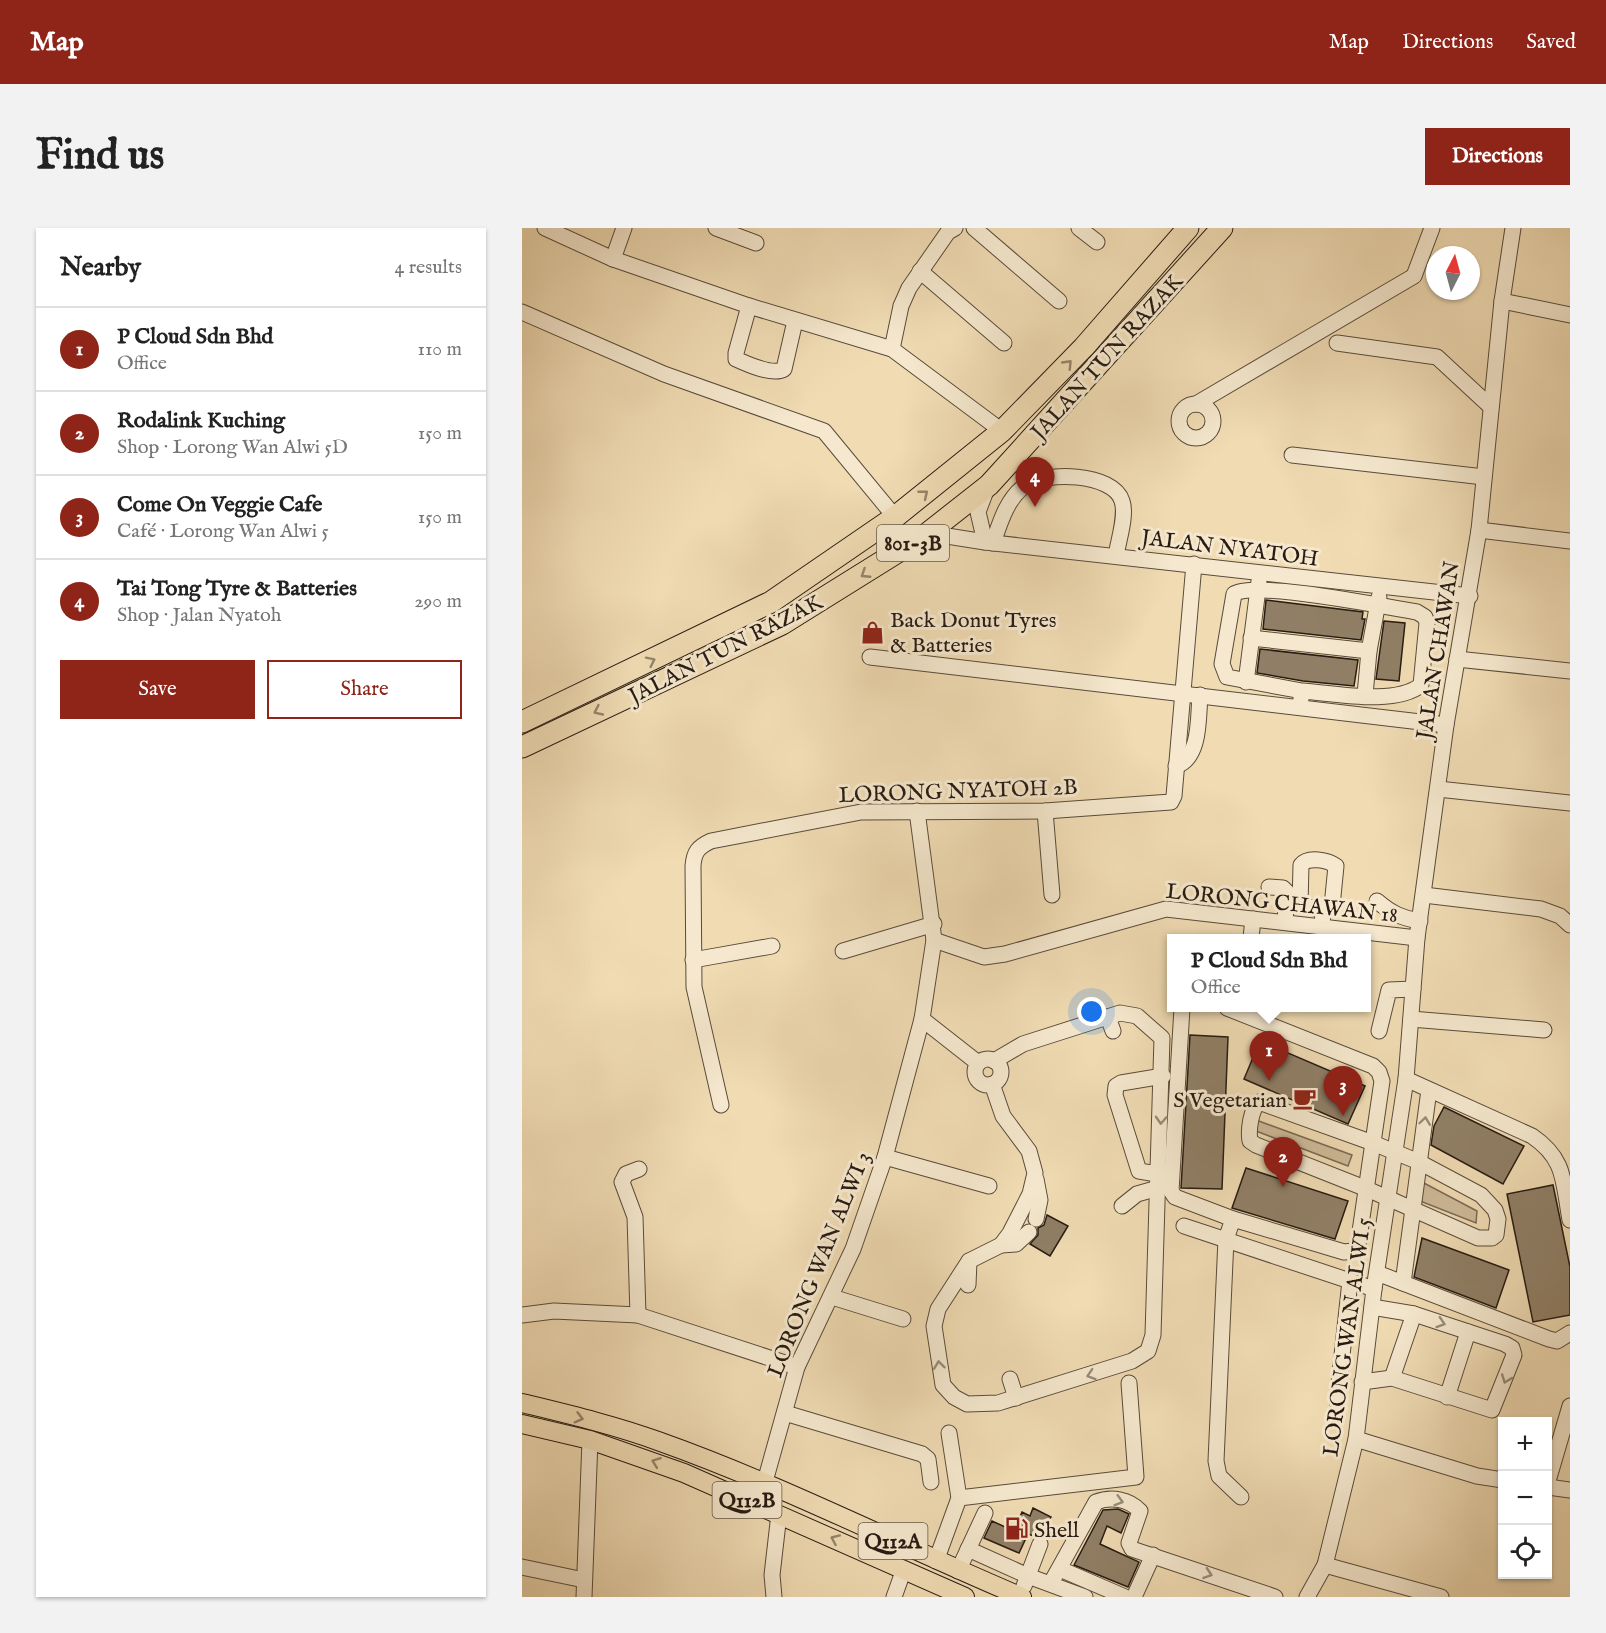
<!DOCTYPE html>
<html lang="en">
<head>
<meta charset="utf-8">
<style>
	:root { --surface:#fff; --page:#f2f2f2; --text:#222; --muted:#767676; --line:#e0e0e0; --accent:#8f2418 }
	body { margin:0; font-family:"IM FELL English",serif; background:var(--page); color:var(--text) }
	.controls { position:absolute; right:18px; bottom:18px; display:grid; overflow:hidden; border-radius:0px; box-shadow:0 2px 4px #0004 }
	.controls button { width:54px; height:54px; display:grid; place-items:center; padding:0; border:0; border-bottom:2px solid var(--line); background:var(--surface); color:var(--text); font:30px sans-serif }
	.compass { position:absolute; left:904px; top:18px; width:54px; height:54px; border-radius:50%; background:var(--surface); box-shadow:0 2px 4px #0004; rotate:6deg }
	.you { position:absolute; left:570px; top:784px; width:21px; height:21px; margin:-15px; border:4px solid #fff; border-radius:50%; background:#1a73e8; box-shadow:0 0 0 9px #1a73e833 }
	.badge { display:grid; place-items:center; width:39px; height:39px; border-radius:50%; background:var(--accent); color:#fff; font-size:20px; font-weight:700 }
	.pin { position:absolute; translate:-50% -50px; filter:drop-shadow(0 2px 3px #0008) }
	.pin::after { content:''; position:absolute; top:32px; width:21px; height:18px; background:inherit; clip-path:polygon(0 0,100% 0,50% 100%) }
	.popup { position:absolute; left:645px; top:706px; width:204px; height:78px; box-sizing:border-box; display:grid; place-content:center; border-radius:0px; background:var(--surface); filter:drop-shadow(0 2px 4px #0005); font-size:20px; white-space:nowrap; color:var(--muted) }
	.popup b { font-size:22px; color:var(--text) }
	.popup::after { content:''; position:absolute; left:50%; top:100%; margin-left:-12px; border:12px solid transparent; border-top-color:var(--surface) }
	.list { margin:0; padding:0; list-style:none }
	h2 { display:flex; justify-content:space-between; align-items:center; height:78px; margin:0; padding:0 24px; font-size:26px }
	h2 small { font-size:20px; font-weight:400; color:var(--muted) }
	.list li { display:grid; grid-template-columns:39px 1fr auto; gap:18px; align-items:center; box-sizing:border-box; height:84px; padding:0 24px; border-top:2px solid var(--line) }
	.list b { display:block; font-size:22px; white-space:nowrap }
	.list p { margin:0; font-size:20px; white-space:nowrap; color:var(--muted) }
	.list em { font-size:20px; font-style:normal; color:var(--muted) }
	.actions { display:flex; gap:12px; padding:18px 24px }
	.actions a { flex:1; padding:14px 0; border:2px solid var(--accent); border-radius:0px; text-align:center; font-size:21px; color:var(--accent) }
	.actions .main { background:var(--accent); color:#fff }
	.icon { flex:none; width:33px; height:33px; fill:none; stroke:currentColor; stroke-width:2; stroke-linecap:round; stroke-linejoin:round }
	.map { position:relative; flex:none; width:1048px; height:1369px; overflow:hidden; border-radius:0px }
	header { display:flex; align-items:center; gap:36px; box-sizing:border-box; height:84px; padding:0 30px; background:var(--accent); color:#fff }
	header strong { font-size:28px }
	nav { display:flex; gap:33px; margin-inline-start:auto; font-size:21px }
	.intro { display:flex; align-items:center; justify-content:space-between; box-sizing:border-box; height:144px; padding:0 36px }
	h1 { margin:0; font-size:42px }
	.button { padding:15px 27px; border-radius:0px; background:var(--accent); color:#fff; font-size:21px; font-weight:700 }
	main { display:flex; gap:36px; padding:0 36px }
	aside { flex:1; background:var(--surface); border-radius:0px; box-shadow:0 2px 4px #0004 }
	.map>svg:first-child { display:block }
	.green { fill:#ceba98; stroke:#7a6a55; stroke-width:1.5 }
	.building { fill:#907f66; stroke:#271b12; stroke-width:1.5 }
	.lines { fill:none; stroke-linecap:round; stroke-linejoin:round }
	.minor-casing { stroke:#594b3a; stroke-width:17 }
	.major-casing { stroke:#271b12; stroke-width:20 }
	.highway-casing { stroke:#271b12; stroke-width:23 }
	.minor { stroke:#f5e8ce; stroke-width:15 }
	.major { stroke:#f0dbb3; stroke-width:18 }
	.highway { stroke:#f0dbb3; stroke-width:21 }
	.oneway { stroke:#96856b }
	.oneway2 { stroke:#988c79 }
	.labels { text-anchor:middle; stroke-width:6; stroke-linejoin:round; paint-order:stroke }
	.shield { fill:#f5e8ce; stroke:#65584a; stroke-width:1.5 }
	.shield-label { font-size:21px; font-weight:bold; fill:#271b12 }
	.street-label { font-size:22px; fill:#271b12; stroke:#f5e8ce }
	.poi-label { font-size:22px; fill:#271b12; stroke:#f5e8ce; text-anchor:start }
</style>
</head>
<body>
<header>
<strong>Map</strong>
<nav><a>Map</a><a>Directions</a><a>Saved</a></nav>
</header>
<div class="intro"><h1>Find us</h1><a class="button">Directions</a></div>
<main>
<aside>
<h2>Nearby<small>4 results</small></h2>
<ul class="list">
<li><span class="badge">1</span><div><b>P Cloud Sdn Bhd</b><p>Office</p></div><em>110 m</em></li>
<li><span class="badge">2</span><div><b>Rodalink Kuching</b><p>Shop · Lorong Wan Alwi 5D</p></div><em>150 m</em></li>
<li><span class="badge">3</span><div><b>Come On Veggie Cafe</b><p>Café · Lorong Wan Alwi 5</p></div><em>150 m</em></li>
<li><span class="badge">4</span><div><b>Tai Tong Tyre &amp; Batteries</b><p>Shop · Jalan Nyatoh</p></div><em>290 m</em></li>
</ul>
<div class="actions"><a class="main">Save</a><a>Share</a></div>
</aside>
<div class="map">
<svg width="1048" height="1369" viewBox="0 0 1048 1369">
	<rect width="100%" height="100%" fill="#f0dbb3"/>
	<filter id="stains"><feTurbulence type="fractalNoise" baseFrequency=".00333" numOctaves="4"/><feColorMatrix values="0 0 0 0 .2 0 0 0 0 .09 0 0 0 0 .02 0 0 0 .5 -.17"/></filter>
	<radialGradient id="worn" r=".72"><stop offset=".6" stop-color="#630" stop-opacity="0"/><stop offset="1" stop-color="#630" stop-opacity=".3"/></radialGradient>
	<g class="green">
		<path d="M734 892 830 927 826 938 734 903Z"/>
		<path d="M900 954 955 983 954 995 898 973Z"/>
	</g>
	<g class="building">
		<path d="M744 372 841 384 840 391H843L839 412 741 401Z"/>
		<path d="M862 393 883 395 877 453 854 451Z"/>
		<path d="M738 421 836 432 832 458 781 453 735 445Z"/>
		<path d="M668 807 706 809 700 961 659 960Z"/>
		<path d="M738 813 843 858 826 896 722 851Z"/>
		<path d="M922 879 1002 918 981 956 909 917 912 898Z"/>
		<path d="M724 940 826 973 813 1011 710 980Z"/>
		<path d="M1031 957 1048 1039V1087L1011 1094 985 966Z"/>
		<path d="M525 987 546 998 528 1028 508 1016 516 1007V1000L522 997Z"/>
		<path d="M900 1010 987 1042 974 1080 892 1049Z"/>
		<path d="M511 1280 529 1289 522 1302 518 1300 512 1308 506 1306 497 1325 462 1310 470 1293 492 1303 500 1284 508 1288Z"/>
		<path d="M596 1281 607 1286 599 1305 585 1298 578 1316 617 1334 606 1359 552 1337 581 1282Z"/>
	</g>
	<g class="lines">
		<defs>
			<g id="minor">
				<path d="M23 0 91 31 227 78 370 121 480 203"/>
				<path d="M194 0 234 15"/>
				<path d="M452 0 537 73"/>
				<path d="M557 0 575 14"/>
				<path d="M91 31 102 0"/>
				<path d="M398 43 482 115"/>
				<path d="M980 73 1048 87"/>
				<path d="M227 78 214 125V131C225 136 251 148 262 141L273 93"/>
				<path d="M0 84 142 146 302 203 373 289"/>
				<path d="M815 115 915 129 969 179"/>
				<path d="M370 121 379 78 387 60 426 4 433 0"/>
				<circle cx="674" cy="193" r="17"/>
				<path d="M674 176 892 48 910 0"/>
				<path d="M770 227 962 249"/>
				<path d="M957 302 1048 313"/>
				<path d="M406 305 463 314 948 368"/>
				<path d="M463 314 456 284 465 260"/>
				<path d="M471 315C478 295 484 273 501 259 522 242 592 245 600 273 605 288 596 313 594 328"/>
				<path d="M729 410 847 423"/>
				<path d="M348 429 924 497"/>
				<path d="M935 431 1048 443"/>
				<path d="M724 454 737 353"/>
				<path d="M843 467 847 423 857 369"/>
				<path d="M778 478 780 463 705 449 700 436 712 366C732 352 864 379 895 384L903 389 905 395 899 457C873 478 812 465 780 463"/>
				<path d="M654 538C679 530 676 489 678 467"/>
				<path d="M916 561 1048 575"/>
				<path d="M523 583 530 667"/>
				<path d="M747 659 761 660 765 664 763 694"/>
				<path d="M902 667 1019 681 1038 688 1048 697"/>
				<path d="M855 673C869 685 879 690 898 693"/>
				<path d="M800 699 801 682 810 678 814 638C806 632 786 628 779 637L778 677 801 682"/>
				<path d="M729 710 731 691"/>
				<path d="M412 712 462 729 483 726 644 681 895 710"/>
				<path d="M321 723 412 696"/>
				<path d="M171 732 250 718"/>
				<path d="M660 780 649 963 653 969 711 991 822 1024 831 1023 836 1017 860 853 857 844 851 838 705 780"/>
				<path d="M586 789 591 803"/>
				<path d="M400 791 456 835"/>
				<path d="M889 791 1022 802"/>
				<path d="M857 803 867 762 891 761"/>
				<circle cx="466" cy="844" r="13"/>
				<path d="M884 851 1010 908C1044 931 1041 954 1048 992"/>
				<path d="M470 856 481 888 507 923 513 945 508 966 488 1005 479 1017 447 1033 416 1081 412 1098 421 1157 432 1169 445 1176 476 1175 610 1133 626 1123 631 1107 640 810 615 788 598 785 501 816 472 833"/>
				<path d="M737 874 851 915 897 934 959 967 973 982 976 991 974 1007 970 1010H956L845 961 734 917 728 913C726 902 729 881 737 874Z"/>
				<path d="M199 877 172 759 171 638C172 624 176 619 189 613L339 584 523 583 649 574 652 568 672 336"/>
				<path d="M363 929 467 958"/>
				<path d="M636 942 629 945 617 943 593 867 594 858 599 855 641 848"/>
				<path d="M600 978 615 966 636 960"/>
				<path d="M514 991 518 972 514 951"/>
				<path d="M711 991 704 1011 694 1233 697 1248 719 1269"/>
				<path d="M662 998 852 1061"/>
				<path d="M479 1017 494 1016 507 1004"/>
				<path d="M855 1045 1027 1111 1035 1113 1048 1105"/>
				<path d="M881 1055 907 862"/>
				<path d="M446 1057 447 1033"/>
				<path d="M310 1069 381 1091"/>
				<path d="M0 1087 32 1083 116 1087 275 1139"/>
				<path d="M116 1087 113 989 100 954 104 946 117 941"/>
				<path d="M870 1150 892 1086"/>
				<path d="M488 1151 494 1170"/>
				<path d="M840 1154 870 1150 970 1182 992 1127 990 1120 983 1116 892 1086 850 1079"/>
				<path d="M925 1169 946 1104"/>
				<path d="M815 1174 828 1053"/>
				<path d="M263 1185 400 1226 406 1231 409 1254"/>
				<path d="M427 1205 437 1270 614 1249 607 1155"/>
				<path d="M834 1211 955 1248 981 1252"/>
				<path d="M1026 1253 1048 1178"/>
				<path d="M242 1257 275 1139 331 1021 363 929 400 791 412 712 395 583"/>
				<path d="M1026 1259 1048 1262"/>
				<path d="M446 1321 506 1348 563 1369"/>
				<path d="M414 1333 437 1270"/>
				<path d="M803 1337 919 1369"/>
				<path d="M0 1339 62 1352"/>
				<path d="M538 1341 603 1369"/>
				<path d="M436 1343 463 1285"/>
				<path d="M529 1355 574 1274C589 1268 607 1271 618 1283L607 1315 610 1321 753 1369"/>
				<path d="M502 1358 518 1316"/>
				<path d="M62 1369 68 1212"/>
				<path d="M252 1369 250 1347 257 1286"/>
				<path d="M372 1369 382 1341"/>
				<path d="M612 1369 631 1327"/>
				<path d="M785 1369 803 1337 834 1211 852 1061 884 851 895 710 924 497 957 302 980 73 991 0"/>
			</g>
			<g id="major">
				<path d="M0 1175C45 1186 92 1197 136 1213 260 1257 379 1318 500 1369"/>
				<path d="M0 1196 68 1212 162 1245 443 1369"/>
			</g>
			<g id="highway">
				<path d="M0 494 249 374 373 289 480 203 562 119 666 0"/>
				<path d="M0 519 260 396 406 305 467 257 700 0"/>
			</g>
		</defs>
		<use href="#minor" class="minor-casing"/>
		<use href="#major" class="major-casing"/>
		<use href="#highway" class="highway-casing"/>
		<use href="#minor" class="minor"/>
		<use href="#major" class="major"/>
		<use href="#highway" class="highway"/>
	</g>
	<defs><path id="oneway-chevron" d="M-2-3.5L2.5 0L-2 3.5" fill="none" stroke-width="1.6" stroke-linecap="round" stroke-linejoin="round" transform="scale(1.5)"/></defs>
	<g class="oneway">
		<use href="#oneway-chevron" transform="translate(546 136) rotate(-46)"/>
		<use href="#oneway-chevron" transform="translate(402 266) rotate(-39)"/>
		<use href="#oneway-chevron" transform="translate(343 346) rotate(147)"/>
		<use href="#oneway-chevron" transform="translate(129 433) rotate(-26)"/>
		<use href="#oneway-chevron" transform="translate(76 483) rotate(155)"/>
		<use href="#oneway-chevron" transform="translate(57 1190) rotate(15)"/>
		<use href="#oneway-chevron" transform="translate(134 1234) rotate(-159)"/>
		<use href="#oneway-chevron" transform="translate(313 1311) rotate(-156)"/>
	</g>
	<g class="oneway2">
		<use href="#oneway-chevron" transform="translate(639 892) rotate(93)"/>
		<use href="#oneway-chevron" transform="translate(903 893) rotate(-82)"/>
		<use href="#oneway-chevron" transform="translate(919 1095) rotate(18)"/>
		<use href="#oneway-chevron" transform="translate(417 1137) rotate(-97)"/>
		<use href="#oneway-chevron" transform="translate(569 1147) rotate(162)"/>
		<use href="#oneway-chevron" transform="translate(984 1151) rotate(110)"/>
		<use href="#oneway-chevron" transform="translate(597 1273) rotate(16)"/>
		<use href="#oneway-chevron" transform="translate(686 1346) rotate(19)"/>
	</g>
	<defs>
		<symbol id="shop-bare" viewBox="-9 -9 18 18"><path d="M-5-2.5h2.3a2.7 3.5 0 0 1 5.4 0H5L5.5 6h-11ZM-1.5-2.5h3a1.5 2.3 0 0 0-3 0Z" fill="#8f2418" stroke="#f5e8ce" stroke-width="2.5" paint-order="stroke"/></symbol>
		<symbol id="cafe-bare" viewBox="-9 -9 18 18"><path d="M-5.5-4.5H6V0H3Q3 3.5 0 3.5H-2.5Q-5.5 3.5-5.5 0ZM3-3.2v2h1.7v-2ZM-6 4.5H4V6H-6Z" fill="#8f2418" stroke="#f5e8ce" stroke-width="2.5" paint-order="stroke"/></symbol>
		<symbol id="fuel-bare" viewBox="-9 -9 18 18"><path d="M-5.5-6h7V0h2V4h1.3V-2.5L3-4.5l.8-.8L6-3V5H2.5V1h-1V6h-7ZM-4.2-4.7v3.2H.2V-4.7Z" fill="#8f2418" stroke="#f5e8ce" stroke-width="2.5" paint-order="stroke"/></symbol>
	</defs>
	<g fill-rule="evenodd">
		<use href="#shop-bare" x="334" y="388" width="33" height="33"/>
		<use href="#cafe-bare" x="766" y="854" width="33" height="33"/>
		<use href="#fuel-bare" x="478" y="1284" width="33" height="33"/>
	</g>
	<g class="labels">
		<g class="shield">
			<rect x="355" y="297" width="72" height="36" rx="4.5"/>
			<rect x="190.5" y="1254" width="69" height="36" rx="4.5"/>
			<rect x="336.5" y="1295" width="69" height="36" rx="4.5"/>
		</g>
		<g class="shield-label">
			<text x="391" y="322">801-3B</text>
			<text x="225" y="1279">Q112B</text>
			<text x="371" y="1320">Q112A</text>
		</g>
		<g class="street-label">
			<text transform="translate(584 128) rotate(-48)" y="8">JALAN TUN RAZAK</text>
			<text transform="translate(708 319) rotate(7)" y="8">JALAN NYATOH</text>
			<text transform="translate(203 420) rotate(-27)" y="8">JALAN TUN RAZAK</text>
			<text transform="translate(915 422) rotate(-81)" y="8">JALAN CHAWAN</text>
			<text transform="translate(436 562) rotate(-2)" y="8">LORONG NYATOH 2B</text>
			<text transform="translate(760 674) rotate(6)" y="8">LORONG CHAWAN 18</text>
			<text transform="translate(296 1036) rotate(-68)" y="8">LORONG WAN ALWI 3</text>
			<text transform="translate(824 1109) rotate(-82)" y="8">LORONG WAN ALWI 5</text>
		</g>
		<g class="poi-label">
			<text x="368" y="399">Back Donut Tyres<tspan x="368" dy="25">&amp; Batteries</tspan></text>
			<text x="765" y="879" text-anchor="end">S Vegetarian</text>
			<text x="512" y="1309">Shell</text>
		</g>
	</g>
	<rect width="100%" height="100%" filter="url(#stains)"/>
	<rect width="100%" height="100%" fill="url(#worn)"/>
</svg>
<div class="controls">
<button>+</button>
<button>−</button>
<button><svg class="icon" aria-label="locate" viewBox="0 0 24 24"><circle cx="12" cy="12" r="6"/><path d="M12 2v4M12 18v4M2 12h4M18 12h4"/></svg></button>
</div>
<svg class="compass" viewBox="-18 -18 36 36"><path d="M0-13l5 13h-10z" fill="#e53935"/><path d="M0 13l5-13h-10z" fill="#767676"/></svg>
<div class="you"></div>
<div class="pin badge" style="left:747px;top:853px">1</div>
<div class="popup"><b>P Cloud Sdn Bhd</b>Office</div>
<div class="pin badge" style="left:761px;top:959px">2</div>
<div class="pin badge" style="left:821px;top:888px">3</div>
<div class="pin badge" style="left:513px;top:279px">4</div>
</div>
</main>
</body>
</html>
